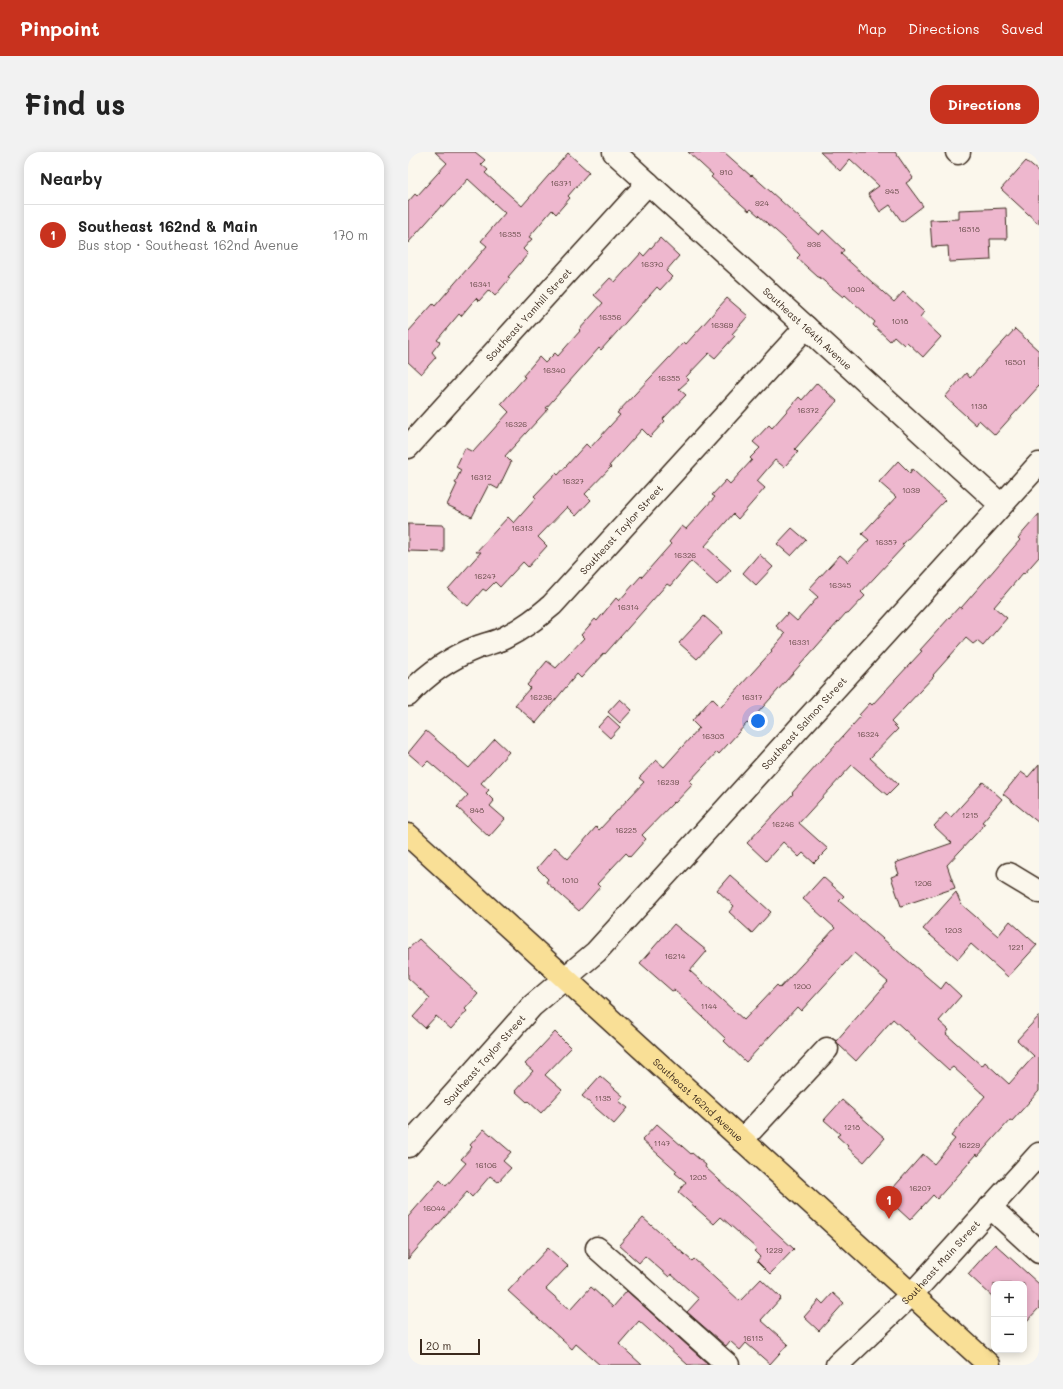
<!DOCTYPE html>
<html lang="en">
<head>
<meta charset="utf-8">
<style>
	:root { --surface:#fff; --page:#f2f2f2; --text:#222; --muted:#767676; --line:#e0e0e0; --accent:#c8321e }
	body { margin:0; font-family:Mali,sans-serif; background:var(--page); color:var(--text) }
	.controls { position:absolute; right:12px; bottom:12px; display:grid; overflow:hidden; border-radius:8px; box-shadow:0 2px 10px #0003 }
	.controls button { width:36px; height:36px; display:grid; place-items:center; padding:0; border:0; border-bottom:1px solid var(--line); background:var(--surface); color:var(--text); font:20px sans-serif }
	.scale { position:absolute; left:12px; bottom:10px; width:60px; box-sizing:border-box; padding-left:4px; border:2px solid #3b2a1e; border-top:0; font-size:11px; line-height:14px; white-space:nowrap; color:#3b2a1e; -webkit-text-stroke:3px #fbf7ec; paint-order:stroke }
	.you { position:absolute; left:350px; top:569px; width:14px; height:14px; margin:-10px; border:3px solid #fff; border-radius:50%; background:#1a73e8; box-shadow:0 0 0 6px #1a73e833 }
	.badge { display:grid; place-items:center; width:26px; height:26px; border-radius:50%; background:var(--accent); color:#fff; font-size:13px; font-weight:700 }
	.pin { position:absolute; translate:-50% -33px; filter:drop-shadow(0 1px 2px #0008) }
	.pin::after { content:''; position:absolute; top:21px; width:14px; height:12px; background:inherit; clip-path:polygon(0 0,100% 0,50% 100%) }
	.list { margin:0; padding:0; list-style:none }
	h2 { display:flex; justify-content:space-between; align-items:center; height:52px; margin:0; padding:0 16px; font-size:17px }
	h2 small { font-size:13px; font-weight:400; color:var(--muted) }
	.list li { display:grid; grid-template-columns:26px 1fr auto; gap:12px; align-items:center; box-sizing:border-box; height:60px; padding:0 16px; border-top:1px solid var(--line) }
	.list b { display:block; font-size:15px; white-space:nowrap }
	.list p { margin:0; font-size:13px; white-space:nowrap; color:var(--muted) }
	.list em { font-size:13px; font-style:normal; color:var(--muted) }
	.map { position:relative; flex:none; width:631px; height:1213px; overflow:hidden; border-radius:16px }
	header { display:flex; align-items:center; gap:24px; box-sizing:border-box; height:56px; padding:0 20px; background:var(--accent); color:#fff }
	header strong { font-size:19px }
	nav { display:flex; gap:22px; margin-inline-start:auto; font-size:14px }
	.intro { display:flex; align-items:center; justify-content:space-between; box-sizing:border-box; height:96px; padding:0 24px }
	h1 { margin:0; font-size:28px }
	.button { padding:10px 18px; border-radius:16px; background:var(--accent); color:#fff; font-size:14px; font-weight:700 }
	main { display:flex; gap:24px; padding:0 24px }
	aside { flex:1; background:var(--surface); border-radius:16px; box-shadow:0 2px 10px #0003 }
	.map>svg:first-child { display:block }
	.building { fill:#eeb7ce; stroke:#3b2a1e }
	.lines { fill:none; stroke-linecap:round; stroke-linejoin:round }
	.minor-casing { stroke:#3b2a1e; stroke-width:25 }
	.major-casing { stroke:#3b2a1e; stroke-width:25 }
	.minor { stroke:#fbf7ec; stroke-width:22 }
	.major { stroke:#f9df96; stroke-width:22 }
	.labels { text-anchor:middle; stroke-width:3.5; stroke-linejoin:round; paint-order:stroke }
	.number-label { font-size:8px; fill:#684d4a }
	.street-label { font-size:10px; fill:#3b2a1e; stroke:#fbf7ec }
</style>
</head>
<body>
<header>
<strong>Pinpoint</strong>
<nav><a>Map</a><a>Directions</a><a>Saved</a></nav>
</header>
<div class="intro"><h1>Find us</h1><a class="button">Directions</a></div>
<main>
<aside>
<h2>Nearby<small></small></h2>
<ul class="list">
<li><span class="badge">1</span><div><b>Southeast 162nd &amp; Main</b><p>Bus stop · Southeast 162nd Avenue</p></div><em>170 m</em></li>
</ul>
</aside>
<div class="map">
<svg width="631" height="1213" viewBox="0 0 631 1213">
	<rect width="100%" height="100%" fill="#fbf7ec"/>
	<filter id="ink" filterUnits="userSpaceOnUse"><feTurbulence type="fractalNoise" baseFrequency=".025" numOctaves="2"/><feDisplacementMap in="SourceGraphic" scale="8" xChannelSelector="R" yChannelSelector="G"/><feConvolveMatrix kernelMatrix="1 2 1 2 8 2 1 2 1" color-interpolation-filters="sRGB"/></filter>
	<g filter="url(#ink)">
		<g class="building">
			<path d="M27 0H67L77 8 73 12 80 18 77 21 114 54 160 1 181 20 160 44 162 46 148 62 144 58 121 85 124 87 115 97 120 102 100 125 102 126 87 144 81 138 71 149 68 146 53 164 51 162 29 188 32 190 24 200 28 205 13 222 0 210V180L25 152 27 154 79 94 73 89 97 61 60 27 35 55 34 53 0 91V50L7 42 9 44 39 11Z"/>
			<path d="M280 0H316L343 24 344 23 411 83 415 78 436 98 433 102 486 150 495 140 516 160 512 165 533 185 515 205 499 190 496 193 486 184 482 189 465 173 467 170 437 143 435 145 411 125H410L389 106 392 103 376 86 343 57 341 59 325 45 303 25 305 23Z"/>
			<path d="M412 0H487L505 26 498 31 515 54 494 70 482 53 472 60 460 42 471 34 442 7 432 19Z"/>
			<path d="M618 9 631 20V72L593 37Z"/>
			<path d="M598 56 599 87H582L583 108 541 110 540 94 524 95 522 68 551 67V58Z"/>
			<path d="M252 86 271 104 258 119 264 125 252 138 249 135 193 198 191 196 138 256 140 257 97 304 103 310 90 337 81 332 64 365 39 353 49 332 47 331 53 318 48 315 57 296 65 300 101 260 93 252 117 225 115 224 131 205 137 211 147 201 150 204 172 179 171 178 195 151 186 143 202 126 207 130 233 101 236 104Z"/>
			<path d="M319 146 340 164 324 182 327 184 307 206 301 201 278 225 281 228 271 237 278 243 255 267 257 269 242 285 234 277 201 314 203 315 177 342 183 348 168 364 159 355 130 385 139 394 120 415 115 410 92 435 87 430 78 439 75 437 60 454 40 437 73 400H68L100 365 106 371 128 346 126 344 148 321 150 323 178 292 182 296 212 263 209 261 276 190 278 192Z"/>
			<path d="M607 177 631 199V234L587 283 571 268 568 273 537 245 558 221 562 226Z"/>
			<path d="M409 231 429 249 387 297 390 300 376 315 367 308 349 329 357 336 330 367 325 362 297 394 323 418 309 433 283 409 262 434 259 432 197 502 196 501 173 526 169 522 128 571 107 553 122 536 119 533 139 509 148 516 176 486 173 483 187 467 189 469 208 446 211 449 233 424 234 425 263 392 261 390 274 374 278 377 307 345 304 343 318 328 322 332 344 308 342 306 352 296 345 290 361 273 364 276 391 245 394 248Z"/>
			<path d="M490 309 502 321 504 317 537 348 494 393 496 394 453 440 457 444 440 462 438 461 340 572 339 571 311 602 309 600 282 629 285 632 267 651 266 650 234 683 238 687 222 705 218 701 189 732 192 735 171 759 138 730 140 727 129 716 147 695 160 707 188 675 191 678 236 630 231 626 248 608 256 615 291 576 284 569 304 546 313 555 364 499 363 498 377 482 368 474 380 461 389 469 410 445 401 437 432 403 440 410 461 388 454 382 488 345 471 330Z"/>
			<path d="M631 362V405L616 422 615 421 586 455 599 466 575 494 569 489 565 492 558 486 525 523 526 524 483 570 490 577 462 606 490 632 479 643 444 613 391 671 420 697 406 711 395 701 391 705 375 690 358 709 339 691 385 642 384 641 453 564 451 563 462 551 464 553 514 499 512 498 551 455 553 456 612 388 610 386Z"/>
			<path d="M0 372 36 373V400L0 399Z"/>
			<path d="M384 376 398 388 383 404 369 392Z"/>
			<path d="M351 402 365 415 348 433 335 421Z"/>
			<path d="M296 464 314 480 289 507 271 491Z"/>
			<path d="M212 547 224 558 212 571 200 560Z"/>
			<path d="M200 564 212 575 202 586 190 575Z"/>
			<path d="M18 579 61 616 87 587 101 600 73 631 81 638 78 641 86 649 82 654 97 667 81 685 49 655 60 643 20 609 15 614 0 601Z"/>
			<path d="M631 612V671L595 642 613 620 620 625Z"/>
			<path d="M575 630 594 647 574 670 577 672 539 713 547 736 493 754 483 725 491 722 487 711 544 691 526 674 538 661 543 665Z"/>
			<path d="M322 723 363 760 344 781 321 760 326 754 309 738Z"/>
			<path d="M415 725 436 744 431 749 533 837 538 830 553 844 531 869 541 878 538 882 574 914 577 910 601 932 626 904 609 888 631 864V939L604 969 602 968 570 1004 569 1002 529 1047 525 1043 502 1068 477 1045 515 1002 526 1012 547 987 543 984 577 944 545 915 541 918 485 867 448 909 431 893 428 889 480 830 446 801 393 859 389 855 338 910 316 889 318 887 296 866 266 838 264 839 232 811 266 772 299 799 282 819 336 868 369 833 372 836 427 776 395 747Z"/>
			<path d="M548 740 553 752 590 784 602 769 629 793 600 825 563 792 550 807 515 777Z"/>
			<path d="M11 787 70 842 57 857 59 859 43 877 28 864 17 876 5 865 22 846 0 826V797Z"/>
			<path d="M147 880 163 896 137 923 154 938 133 961 120 949 119 950 107 939 125 919 117 912Z"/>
			<path d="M192 924 215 944 211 949 220 956 206 972 174 944Z"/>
			<path d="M434 948 477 986 456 1010 439 995 440 994 429 984 432 982 416 968Z"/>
			<path d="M249 972 283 1002 284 1001 298 1013 297 1015 386 1097 362 1122 349 1109 352 1105 346 1099 349 1097 313 1065 306 1072 270 1040 278 1030 267 1021 269 1019 234 988Z"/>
			<path d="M76 977 103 1000 95 1009 103 1016 90 1030 82 1024 64 1045 59 1040 0 1107V1065L32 1028 38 1034 58 1011 53 1007 64 995 62 993Z"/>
			<path d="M235 1066 284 1109 286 1107 332 1149 353 1127 373 1146 353 1168 380 1192 362 1212 338 1191 332 1198 322 1189 318 1194 279 1160 291 1147 263 1122 261 1125 237 1104 231 1111 211 1093Z"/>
			<path d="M587 1092 631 1132V1156L616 1172V1132H586V1146L560 1122Z"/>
			<path d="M140 1096 160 1114 138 1137 162 1158 183 1135 205 1155 219 1139 301 1213H280L231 1169 211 1192 234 1213H192L168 1192 164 1197 100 1139Z"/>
			<path d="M425 1141 436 1151 411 1179 396 1165 411 1148 415 1152Z"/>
		</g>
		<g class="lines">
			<defs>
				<g id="minor">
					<path id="s1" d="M206 0 593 353"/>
					<path d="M549 0 550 1 551 0"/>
					<path id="s2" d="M0 295 240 31"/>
					<path id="s3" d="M0 543C20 521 42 506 70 495 78 492 88 490 96 486 114 477 129 466 144 453L398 175"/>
					<path d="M601 722 631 740"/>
					<path d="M334 988 419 897"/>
					<path id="s4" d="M0 994 124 854 188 800 631 312"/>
					<path d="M582 1055 631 1100"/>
					<path d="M189 1096 320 1213"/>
					<path id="s5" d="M429 1213 504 1142 631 1002"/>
				</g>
				<g id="major">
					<path id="s6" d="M0 683 581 1213"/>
				</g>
			</defs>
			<use href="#minor" class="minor-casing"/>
			<use href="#major" class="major-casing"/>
			<use href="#minor" class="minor"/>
			<use href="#major" class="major"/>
		</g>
	</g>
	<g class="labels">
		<g class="number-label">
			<text x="318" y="23">910</text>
			<text x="153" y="34">16371</text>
			<text x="484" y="42">945</text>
			<text x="354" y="54">924</text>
			<text x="561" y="80">16518</text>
			<text x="102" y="85">16355</text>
			<text x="406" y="95">936</text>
			<text x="244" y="115">16370</text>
			<text x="72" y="135">16341</text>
			<text x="448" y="140">1004</text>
			<text x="202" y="168">16356</text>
			<text x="492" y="172">1018</text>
			<text x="314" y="176">16369</text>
			<text x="607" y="213">16501</text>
			<text x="146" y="221">16340</text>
			<text x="261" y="229">16355</text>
			<text x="571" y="257">1138</text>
			<text x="400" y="261">16372</text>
			<text x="108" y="275">16326</text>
			<text x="73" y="328">16312</text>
			<text x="165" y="332">16327</text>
			<text x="503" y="341">1039</text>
			<text x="114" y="379">16313</text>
			<text x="478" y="393">16357</text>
			<text x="277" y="406">16326</text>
			<text x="77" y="427">16247</text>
			<text x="432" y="436">16345</text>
			<text x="220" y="458">16314</text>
			<text x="391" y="493">16331</text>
			<text x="133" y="548">16236</text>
			<text x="344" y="548">16317</text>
			<text x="460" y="585">16324</text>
			<text x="305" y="587">16305</text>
			<text x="260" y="633">16239</text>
			<text x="69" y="661">948</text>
			<text x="562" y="666">1215</text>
			<text x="375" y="675">16246</text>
			<text x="218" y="681">16225</text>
			<text x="162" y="731">1010</text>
			<text x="515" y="734">1206</text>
			<text x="545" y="781">1203</text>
			<text x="608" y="798">1221</text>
			<text x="267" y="807">16214</text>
			<text x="394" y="837">1200</text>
			<text x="301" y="857">1144</text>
			<text x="195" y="949">1135</text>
			<text x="444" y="978">1218</text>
			<text x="254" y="994">1147</text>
			<text x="561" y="996">16229</text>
			<text x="78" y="1016">16106</text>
			<text x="290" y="1028">1205</text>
			<text x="512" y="1039">16207</text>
			<text x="26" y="1059">16044</text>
			<text x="366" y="1101">1229</text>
			<text x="345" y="1189">16115</text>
		</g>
		<g class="street-label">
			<text dy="4" stroke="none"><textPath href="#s2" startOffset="179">Southeast Yamhill Street</textPath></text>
			<text dy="4" stroke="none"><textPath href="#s1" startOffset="262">Southeast 164th Avenue</textPath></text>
			<text dy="4" stroke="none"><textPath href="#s3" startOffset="274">Southeast Taylor Street</textPath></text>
			<text dy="4" stroke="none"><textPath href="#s4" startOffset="580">Southeast Salmon Street</textPath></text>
			<text dy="4" stroke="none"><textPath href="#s4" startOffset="115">Southeast Taylor Street</textPath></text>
			<text dy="4" stroke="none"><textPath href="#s6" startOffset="393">Southeast 162nd Avenue</textPath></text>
			<text dy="4" stroke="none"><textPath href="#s5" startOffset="146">Southeast Main Street</textPath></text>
		</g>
	</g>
</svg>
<div class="controls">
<button>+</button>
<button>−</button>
</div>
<div class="scale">20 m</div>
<div class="you"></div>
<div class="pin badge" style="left:481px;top:1067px">1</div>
</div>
</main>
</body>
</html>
